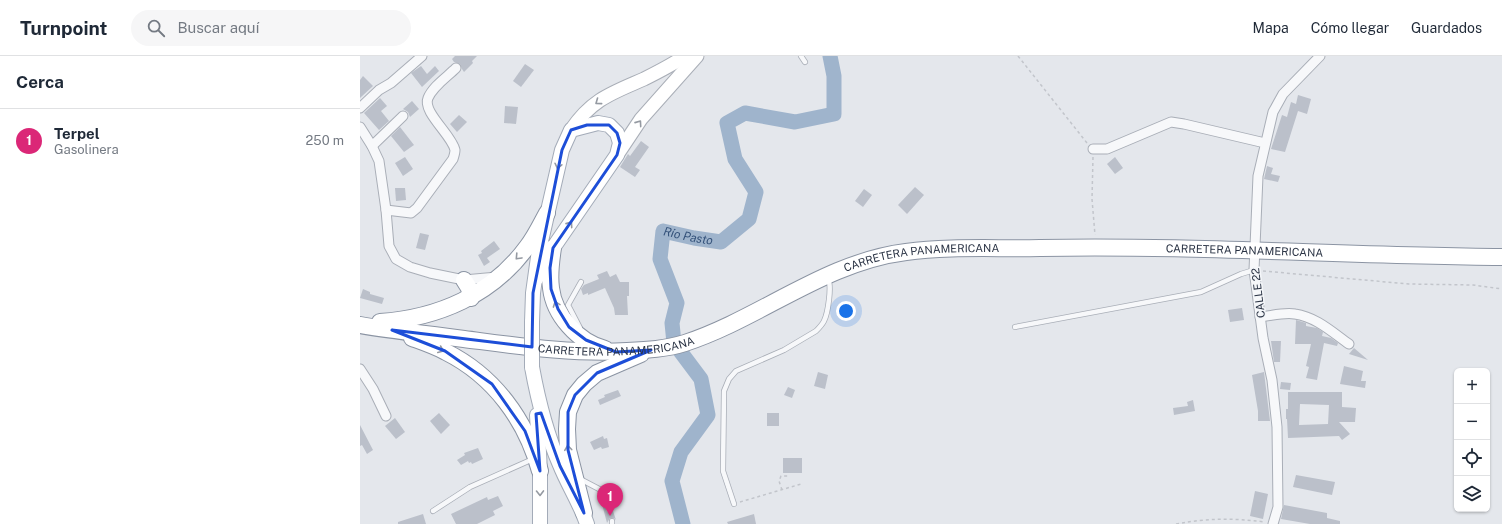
<!DOCTYPE html>
<html lang="es">
<head>
<meta charset="utf-8">
<style>
	:root { --surface:#fff; --page:#f6f6f7; --text:#1f2937; --muted:#747a83; --line:#e0e1e3; --accent:#db2777 }
	body { margin:0; font-family:"Public Sans",sans-serif; background:var(--page); color:var(--text) }
	.controls { position:absolute; right:12px; bottom:12px; display:grid; overflow:hidden; border-radius:6px; box-shadow:0 1px 3px #0004 }
	.controls button { width:36px; height:36px; display:grid; place-items:center; padding:0; border:0; border-bottom:1px solid var(--line); background:var(--surface); color:var(--text); font:20px sans-serif }
	.you { position:absolute; left:486px; top:255px; width:14px; height:14px; margin:-10px; border:3px solid #fff; border-radius:50%; background:#1a73e8; box-shadow:0 0 0 6px #1a73e833 }
	.badge { display:grid; place-items:center; width:26px; height:26px; border-radius:50%; background:var(--accent); color:#fff; font-size:13px; font-weight:700 }
	.pin { position:absolute; translate:-50% -33px; filter:drop-shadow(0 1px 2px #0008) }
	.pin::after { content:''; position:absolute; top:21px; width:14px; height:12px; background:inherit; clip-path:polygon(0 0,100% 0,50% 100%) }
	.list { margin:0; padding:0; list-style:none }
	h2 { display:flex; justify-content:space-between; align-items:center; height:52px; margin:0; padding:0 16px; font-size:17px }
	h2 small { font-size:13px; font-weight:400; color:var(--muted) }
	.list li { display:grid; grid-template-columns:26px 1fr auto; gap:12px; align-items:center; box-sizing:border-box; height:64px; padding:0 16px; border-top:1px solid var(--line) }
	.list b { display:block; font-size:15px; white-space:nowrap }
	.list p { margin:0; font-size:13px; white-space:nowrap; color:var(--muted) }
	.list em { font-size:13px; font-style:normal; color:var(--muted) }
	.icon { flex:none; width:22px; height:22px; fill:none; stroke:currentColor; stroke-width:2; stroke-linecap:round; stroke-linejoin:round }
	.map { position:relative; flex:none; width:1142px; height:468px; overflow:hidden }
	header { display:flex; align-items:center; gap:24px; box-sizing:border-box; height:56px; padding:0 20px; background:var(--surface); border-bottom:1px solid var(--line) }
	header strong { font-size:19px }
	nav { display:flex; gap:22px; margin-inline-start:auto; font-size:14px }
	.search { width:280px; height:36px; background:var(--page); display:flex; align-items:center; gap:10px; box-sizing:border-box; padding:0 14px; border-radius:22px; color:var(--muted); font-size:15px }
	main { display:flex }
	aside { flex:1; background:var(--surface) }
	.map>svg:first-child { display:block }
	.lines { fill:none; stroke-linecap:round; stroke-linejoin:round }
	.river { stroke:#9fb4cc; stroke-width:15 }
	.building { fill:#bbc0ca; fill-rule:evenodd }
	.lane-casing { stroke:#a9aeb7; stroke-width:6 }
	.street-casing { stroke:#a9aeb7; stroke-width:11 }
	.secondary-casing { stroke:#a9aeb7; stroke-width:15 }
	.primary-casing { stroke:#a3abb8; stroke-width:16 }
	.highway-casing { stroke:#8b94a3; stroke-width:18 }
	.path { stroke:#c2c5cb; stroke-width:1.5; stroke-dasharray:3 3; stroke-linecap:butt }
	.lane { stroke:#f7f8fa; stroke-width:4.5 }
	.street { stroke:#f7f8fa; stroke-width:9 }
	.secondary { stroke:#fff; stroke-width:13 }
	.primary { stroke:#fff; stroke-width:14 }
	.highway { stroke:#fff; stroke-width:16 }
	.primary-bridge-casing { stroke:#a3abb8; stroke-width:16; stroke-linecap:butt }
	.primary-bridge { stroke:#fff; stroke-width:14 }
	.oneway { stroke:#959aa2 }
	.marked { fill:none; stroke:#1d4ed8; stroke-width:3; stroke-linejoin:round }
	.labels { text-anchor:middle; stroke-width:3; stroke-linejoin:round; paint-order:stroke }
	.street-label { font-size:11px; fill:#2b3445; stroke:#f4f6f9 }
	.water-label { font-size:12px; font-style:italic; fill:#34527a; stroke:#f4f6f9 }
</style>
</head>
<body>
<header>
<strong>Turnpoint</strong>
<div class="search"><svg class="icon" aria-label="search" viewBox="0 0 24 24"><circle cx="10" cy="10" r="6"/><path d="M15 15l6 6"/></svg>Buscar aquí</div>
<nav><a>Mapa</a><a>Cómo llegar</a><a>Guardados</a></nav>
</header>
<main>
<aside>
<h2>Cerca<small></small></h2>
<ul class="list">
<li><span class="badge">1</span><div><b>Terpel</b><p>Gasolinera</p></div><em>250 m</em></li>
</ul>
</aside>
<div class="map">
<svg width="1142" height="468" viewBox="0 0 1142 468">
	<rect width="100%" height="100%" fill="#e4e7ec"/>
	<g class="lines">
		<path class="river" id="s1" d="M323 468 312 425 321 396 348 359 341 323 314 287 312 267 317 247 300 203 303 175 334 182 361 186 389 163 396 136 375 103 367 67 385 57 435 66 474 58V20L470 0"/>
	</g>
	<g class="building">
		<path d="M95 0H117L112 5 113 7 104 16 102 13 100 8 94 6 92 3Z"/>
		<path d="M165 8 174 14 161 31 153 25Z"/>
		<path d="M61 10 67 18 75 10 79 15 62 31 51 17Z"/>
		<path d="M3 20 13 30 0 42V24Z"/>
		<path d="M938 39 951 43 947 58 938 55 925 96 911 93 922 59 927 61 931 46 936 48Z"/>
		<path d="M20 42 27 50 21 55 29 65 19 74 4 57Z"/>
		<path d="M52 45 59 53 50 61 48 56 43 53Z"/>
		<path d="M145 50 158 51 156 68 144 67Z"/>
		<path d="M99 59 107 66 97 76 90 68Z"/>
		<path d="M40 71 54 89 44 96 31 80Z"/>
		<path d="M281 85 289 91 275 111 280 114 275 121 260 111 268 98 270 100Z"/>
		<path d="M45 101 53 113 43 120 35 107Z"/>
		<path d="M755 101 763 112 755 118 747 108Z"/>
		<path d="M907 110 913 112 911 118 920 120 918 126 904 123Z"/>
		<path d="M555 131 564 139 547 158 538 149Z"/>
		<path d="M35 132H45L46 144 36 145Z"/>
		<path d="M504 133 512 139 503 151 495 145Z"/>
		<path d="M60 177 69 179 65 194 56 192Z"/>
		<path d="M134 185 140 193 127 202 130 206 124 210 118 199 122 197 121 195Z"/>
		<path d="M247 215 250 221 256 218 260 226H269V240H267L268 259H255L254 252 245 232 228 239V237L223 239 221 233 224 229 239 223 237 219Z"/>
		<path d="M3 233 10 236V238L24 242 22 248 0 242Z"/>
		<path d="M882 252 884 264 870 266 868 254Z"/>
		<path d="M936 264 946 267V270L957 272 963 276 962 280 971 282 978 287 977 290 964 287 957 324 946 322 949 311 946 310 951 288H935Z"/>
		<path d="M911 285H921L920 306H914Z"/>
		<path d="M994 292 1008 304 989 298Z"/>
		<path d="M984 310 1003 315 1001 325H1006L1005 332 980 328Z"/>
		<path d="M458 316 468 319 465 333 454 330Z"/>
		<path d="M904 316 910 365H898V355L892 319Z"/>
		<path d="M921 326 931 327 930 334 920 333Z"/>
		<path d="M428 331 435 334 432 342 424 339Z"/>
		<path d="M258 334 261 340 240 349 238 344 245 341 244 339Z"/>
		<path d="M928 336H982V351L996 352 995 366H979L990 378 982 384 979 380 928 382 927 363H926V353H928ZM940 348 969 349 968 368 939 369Z"/>
		<path d="M833 344 835 355 814 359 813 352 828 350 827 346Z"/>
		<path d="M79 357 90 369 81 378 70 365Z"/>
		<rect x="407" y="357" width="12" height="13"/>
		<path d="M35 362 45 376 36 383 25 370Z"/>
		<path d="M0 369 13 394 7 398 2 389 0 390Z"/>
		<path d="M243 380 244 383 247 382 249 391 242 393 241 391 234 394 230 386Z"/>
		<path d="M118 392 123 403 112 408 111 406 109 407 108 405 101 409 97 404 105 399 104 397Z"/>
		<rect x="423" y="402" width="19" height="15"/>
		<path d="M936 419 975 426 972 439 933 431Z"/>
		<path d="M248 432 251 443 248 440 245 441 243 445 247 456 250 457 253 455 256 464 254 462H250L247 467 239 437H243L245 433Z"/>
		<path d="M895 435 908 438 903 463 890 460Z"/>
		<path d="M138 440 143 450 133 455 135 459 117 468H96L91 458 127 441 128 444Z"/>
		<path d="M924 449 967 457V462L980 465V468H950L921 463Z"/>
		<path d="M63 458 66 468H38V466Z"/>
		<path d="M394 458 396 468H368L367 466Z"/>
	</g>
	<g class="lines">
		<defs>
			<g id="lane">
				<path d="M441 0 445 6"/>
				<path d="M655 271 841 236 881 218 894 214"/>
				<path d="M220 272 208 249 221 226"/>
				<path d="M220 423 241 434"/>
				<path d="M247 444 250 453"/>
				<path d="M374 448 363 415 364 335 369 323 376 315 424 294 456 275C459 272 462 269 464 265 468 257 472 230 468 223"/>
				<path d="M73 455 110 431 173 403"/>
				<path d="M252 468V465"/>
			</g>
			<g id="street">
				<path d="M0 52 19 34 31 27 62 0"/>
				<path d="M0 71 12 90 19 105 26 154 29 190 36 203 50 211 70 217 104 224 137 221"/>
				<path d="M12 90 43 60"/>
				<path d="M733 93H747L811 66 824 68 905 87"/>
				<path d="M26 154 51 157 57 152 93 103C94 100 95 97 95 94 92 79 62 56 68 42 73 30 87 21 96 12"/>
				<path d="M900 261C911 260 924 256 935 258 956 261 972 276 989 288"/>
				<path d="M0 313 13 333 26 360"/>
				<path d="M913 468 918 451 917 371 912 324 903 282 894 214 898 120 913 56 923 38 960 0"/>
			</g>
			<g id="secondary">
				<path d="M211 74C232 43 252 37 284 23 298 16 312 9 325 0"/>
				<path d="M257 99 281 63 337 0"/>
			</g>
			<g id="primary">
				<path d="M172 266 173 237 179 194 202 94 211 74 238 67 249 69 257 77 260 87 257 99 193 192 175 225"/>
				<path d="M172 311C178 344 186 377 200 409 208 429 220 447 227 468"/>
				<path d="M177 359 180 415V468"/>
			</g>
			<g id="highway">
				<path d="M193 192C191 205 189 218 191 232 194 259 218 286 245 293"/>
				<path d="M104 224 109 232 111 242"/>
				<path d="M20 266C78 262 132 239 167 191 175 181 181 168 187 157"/>
				<path id="s2" d="M0 269C35 275 69 278 104 283 159 290 212 298 267 295 287 294 306 293 325 287 401 262 465 206 546 196 588 190 637 193 680 192 834 189 988 200 1142 201"/>
				<path d="M52 282C63 286 75 290 86 296 134 320 166 364 180 415"/>
				<path d="M224 457 208 394 207 373 208 356 215 339 224 328 237 317 281 298"/>
			</g>
		</defs>
		<use href="#lane" class="lane-casing"/>
		<use href="#street" class="street-casing"/>
		<use href="#secondary" class="secondary-casing"/>
		<use href="#primary" class="primary-casing"/>
		<use href="#highway" class="highway-casing"/>
		<g class="path">
			<path d="M658 0 727 87"/>
			<path d="M733 101 732 143 735 179"/>
			<path d="M903 215 1049 228 1113 229 1142 233"/>
			<path d="M422 434 419 425 421 420H428"/>
			<path d="M380 446 441 428"/>
			<path d="M816 468C849 462 872 462 905 466"/>
		</g>
		<use href="#lane" class="lane"/>
		<use href="#street" class="street"/>
		<use href="#secondary" class="secondary"/>
		<use href="#primary" class="primary"/>
		<use href="#highway" class="highway"/>
		<defs>
			<path id="primary-bridge" d="M172 311V266"/>
		</defs>
		<use href="#primary-bridge" class="primary-bridge-casing"/>
		<use href="#primary-bridge" class="primary-bridge"/>
	</g>
	<defs><path id="oneway-chevron" d="M-2-3.5L2.5 0L-2 3.5" fill="none" stroke-width="1.6" stroke-linecap="round" stroke-linejoin="round"/></defs>
	<g class="oneway">
		<use href="#oneway-chevron" transform="translate(238 46) rotate(144)"/>
		<use href="#oneway-chevron" transform="translate(279 67) rotate(-55)"/>
		<use href="#oneway-chevron" transform="translate(198 110) rotate(103)"/>
		<use href="#oneway-chevron" transform="translate(210 168) rotate(-55)"/>
		<use href="#oneway-chevron" transform="translate(158 201) rotate(133)"/>
		<use href="#oneway-chevron" transform="translate(196 248) rotate(-110)"/>
		<use href="#oneway-chevron" transform="translate(81 294) rotate(23)"/>
		<use href="#oneway-chevron" transform="translate(208 392) rotate(-97)"/>
		<use href="#oneway-chevron" transform="translate(180 437) rotate(89)"/>
	</g>
	<path class="marked" d="M227 69H249L257 77 260 87 257 99 193 192 190 212 191 233 198 253 209 271 226 284 256 296 291 294 237 317 215 339 208 356V394L224 457 200 410 181 357 176 358 180 415 165 375 132 328 85 295 32 274 172 291 173 237 202 94 211 74Z"/>
	<g class="labels">
		<g class="street-label">
			<text dy="4" stroke="none"><textPath href="#s2" startOffset="906">CARRETERA PANAMERICANA</textPath></text>
			<text dy="4" stroke="none"><textPath href="#s2" startOffset="582">CARRETERA PANAMERICANA</textPath></text>
			<text transform="translate(898 237) rotate(-97)" y="4">CALLE 22</text>
			<text dy="4" stroke="none"><textPath href="#s2" startOffset="258">CARRETERA PANAMERICANA</textPath></text>
		</g>
		<g class="water-label">
			<text dy="4" stroke="none"><textPath href="#s1" startOffset="344">Río Pasto</textPath></text>
		</g>
	</g>
</svg>
<div class="controls">
<button>+</button>
<button>−</button>
<button><svg class="icon" aria-label="locate" viewBox="0 0 24 24"><circle cx="12" cy="12" r="6"/><path d="M12 2v4M12 18v4M2 12h4M18 12h4"/></svg></button>
<button><svg class="icon" aria-label="layers" viewBox="0 0 24 24"><path d="M12 4l9 5-9 5-9-5zM3 14l9 5 9-5"/></svg></button>
</div>
<div class="you"></div>
<div class="pin badge" style="left:250px;top:460px">1</div>
</div>
</main>
</body>
</html>
